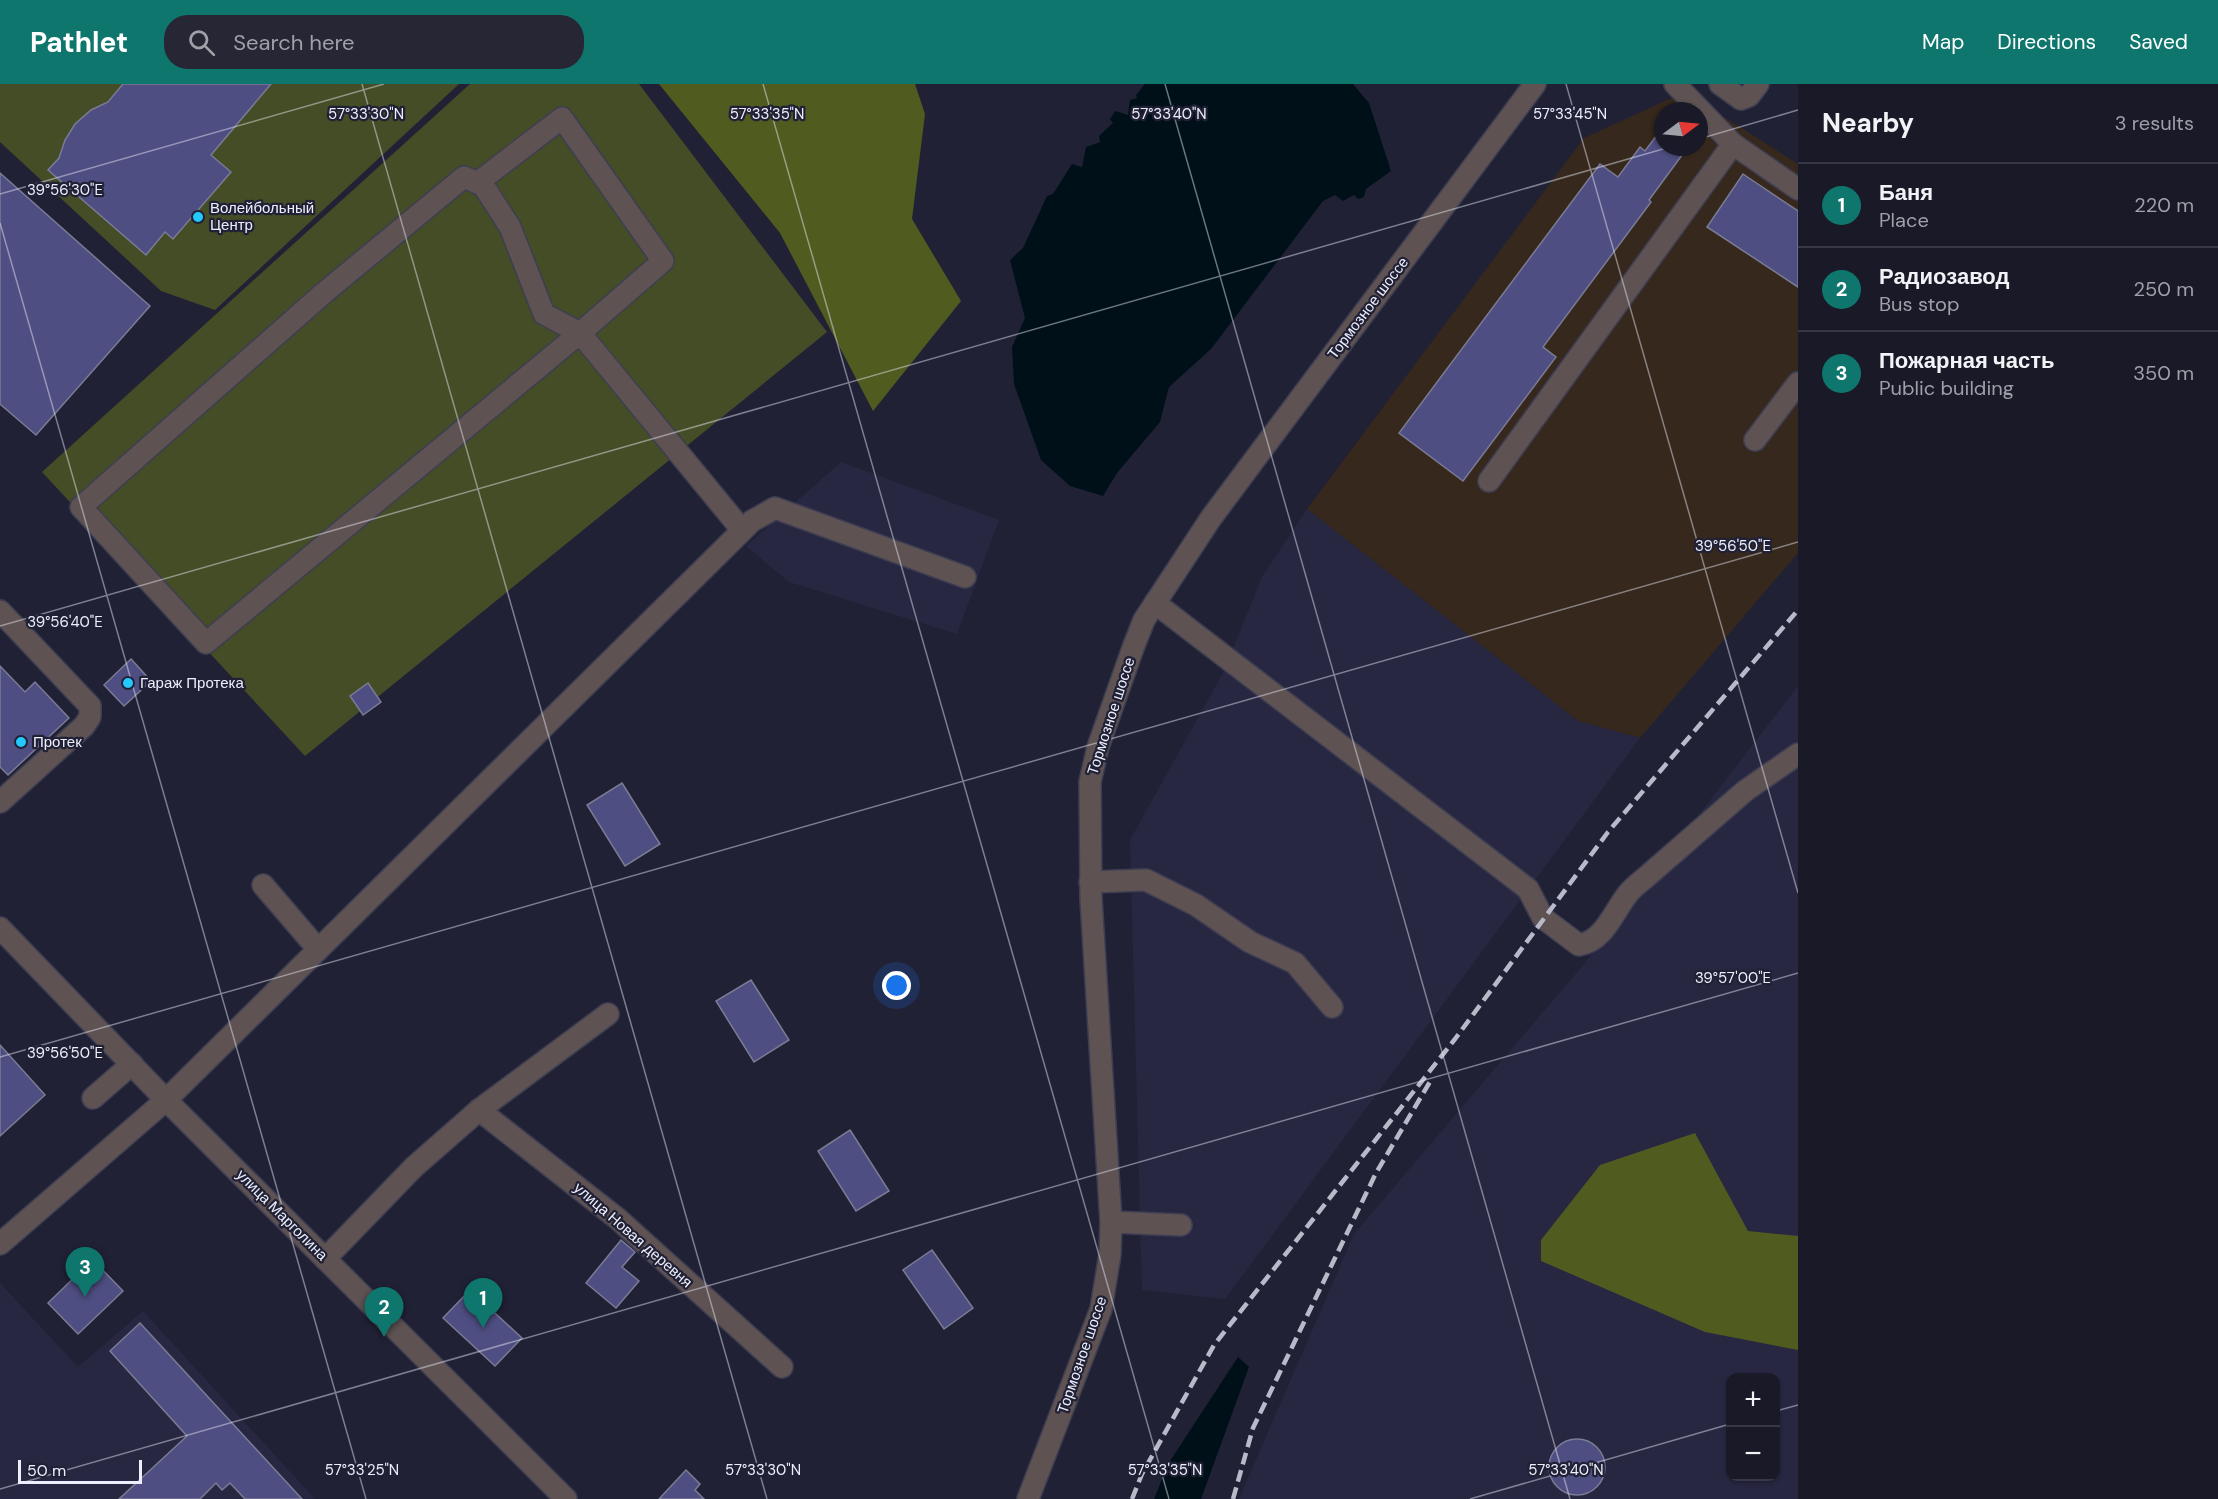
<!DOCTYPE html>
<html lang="en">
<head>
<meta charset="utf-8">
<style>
	:root { --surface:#191928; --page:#262634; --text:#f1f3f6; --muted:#9fa0a8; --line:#373845; --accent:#0f766e }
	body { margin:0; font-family:"DM Sans",sans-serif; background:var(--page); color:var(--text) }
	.controls { position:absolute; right:18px; bottom:18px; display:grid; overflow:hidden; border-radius:12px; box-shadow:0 2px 4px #0004 }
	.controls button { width:54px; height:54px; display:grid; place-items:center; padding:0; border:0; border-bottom:2px solid var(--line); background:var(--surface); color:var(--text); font:30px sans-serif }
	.compass { position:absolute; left:1654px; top:18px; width:54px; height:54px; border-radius:50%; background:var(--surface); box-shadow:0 2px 4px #0004; rotate:74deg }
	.scale { position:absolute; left:18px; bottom:15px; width:124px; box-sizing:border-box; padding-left:6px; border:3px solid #eeeffd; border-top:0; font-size:16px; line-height:21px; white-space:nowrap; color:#eeeffd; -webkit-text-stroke:4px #212136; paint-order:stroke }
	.you { position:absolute; left:897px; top:902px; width:21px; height:21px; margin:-15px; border:4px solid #fff; border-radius:50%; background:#1a73e8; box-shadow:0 0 0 9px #1a73e833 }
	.badge { display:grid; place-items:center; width:39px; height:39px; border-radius:50%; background:var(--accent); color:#fff; font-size:20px; font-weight:700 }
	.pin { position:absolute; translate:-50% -50px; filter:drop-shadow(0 2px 3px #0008) }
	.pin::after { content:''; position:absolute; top:32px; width:21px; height:18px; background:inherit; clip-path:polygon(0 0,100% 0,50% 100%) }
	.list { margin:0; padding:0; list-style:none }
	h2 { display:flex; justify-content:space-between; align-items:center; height:78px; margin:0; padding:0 24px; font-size:26px }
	h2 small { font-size:20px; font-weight:400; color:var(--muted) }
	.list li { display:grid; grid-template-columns:39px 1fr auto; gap:18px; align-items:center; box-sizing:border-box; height:84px; padding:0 24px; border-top:2px solid var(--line) }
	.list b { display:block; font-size:22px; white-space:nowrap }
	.list p { margin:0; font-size:20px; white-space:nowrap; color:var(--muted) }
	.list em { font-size:20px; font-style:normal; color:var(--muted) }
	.icon { flex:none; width:33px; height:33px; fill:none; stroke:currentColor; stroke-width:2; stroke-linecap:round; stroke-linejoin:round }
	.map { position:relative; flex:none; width:1798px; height:1415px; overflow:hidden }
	header { display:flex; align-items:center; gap:36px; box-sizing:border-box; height:84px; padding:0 30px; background:var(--accent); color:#fff }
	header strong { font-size:28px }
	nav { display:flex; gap:33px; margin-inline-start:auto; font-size:21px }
	.search { width:420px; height:54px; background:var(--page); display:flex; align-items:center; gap:15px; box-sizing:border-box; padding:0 21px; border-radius:24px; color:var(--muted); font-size:22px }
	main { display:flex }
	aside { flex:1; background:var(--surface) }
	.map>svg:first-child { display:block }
	.commercial { fill:#36281c; fill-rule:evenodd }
	.built { fill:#282742; fill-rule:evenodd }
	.green { fill:#444d26 }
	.forest { fill:#4f5b1f }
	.water { fill:#001019 }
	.building { fill:#4f4e82; stroke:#7a7b94; stroke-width:1.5 }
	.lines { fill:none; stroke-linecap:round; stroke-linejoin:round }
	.minor-casing { stroke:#3e3e52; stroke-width:24 }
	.minor { stroke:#5e5253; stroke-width:21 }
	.rail { stroke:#b9bac9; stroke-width:4.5; stroke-dasharray:12 6; stroke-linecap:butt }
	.ticks { fill:none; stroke:#eeeffd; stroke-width:1.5; stroke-opacity:0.45 }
	.poi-dot { fill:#23c9fe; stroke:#212136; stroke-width:2 }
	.labels { text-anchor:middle; stroke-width:4.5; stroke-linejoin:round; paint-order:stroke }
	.poi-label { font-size:15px; fill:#eeeffd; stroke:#212136; text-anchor:start }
	.street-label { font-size:15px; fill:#eeeffd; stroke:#212136 }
	.ticks-label { font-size:15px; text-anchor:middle; fill:#eeeffd; stroke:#212136; stroke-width:4.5; stroke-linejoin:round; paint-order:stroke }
</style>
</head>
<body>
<header>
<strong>Pathlet</strong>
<div class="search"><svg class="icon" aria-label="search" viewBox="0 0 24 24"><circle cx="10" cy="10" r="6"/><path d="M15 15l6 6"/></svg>Search here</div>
<nav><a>Map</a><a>Directions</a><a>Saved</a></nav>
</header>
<main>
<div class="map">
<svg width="1798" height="1415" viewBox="0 0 1798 1415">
	<rect width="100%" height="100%" fill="#212136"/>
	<path class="commercial" d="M1685 8 1798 80V469L1640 654 1578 637 1307 425 1584 54ZM1663 27H1699V63H1663Z"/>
	<g class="built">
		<path d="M841 378 999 436 957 550 789 498 746 462Z"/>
		<path d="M1307 425 1578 637 1640 654 1225 1215 1142 1206 1130 756 1224 587 1262 493Z"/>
		<path d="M1798 602V1415H1239L1354 1150 1584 880ZM1730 1294H1776V1392H1730Z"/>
		<path d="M0 1199 78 1283 143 1227 315 1415H0Z"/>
	</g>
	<g class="green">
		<path d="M0 0H459L215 226 161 207 0 58Z"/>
		<path d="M470 0H639L827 248 305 672 42 388Z"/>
	</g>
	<g class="forest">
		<path d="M659 0H915L925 30 912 135 961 217 873 327 780 149Z"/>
		<path d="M1695 1049 1748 1147 1798 1152V1266L1705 1248 1541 1177V1156L1600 1081Z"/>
	</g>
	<g class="water">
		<path d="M1145 0H1353L1369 19 1391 87 1366 105 1364 113 1358 115 1354 111 1343 117 1335 111 1323 117 1211 265 1169 303 1160 338 1117 389 1103 412 1070 402 1041 376 1014 300 1012 263 1025 234 1010 176 1023 164 1047 112 1053 110 1072 80 1082 83 1086 63 1100 58 1099 52 1113 39 1110 35 1115 27 1128 31 1130 16 1137 14 1136 11Z"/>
		<path d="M1238 1273 1249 1283 1201 1415H1154L1168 1380Z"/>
	</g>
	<g class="building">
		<path d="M123 0H271L211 71 231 88 173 155 165 148 146 171 48 86 59 74 65 56 75 40 91 26 108 18Z"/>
		<path d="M1663 43V63H1688L1649 116 1651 118 1543 263 1556 273 1463 397 1399 349 1600 80 1618 93 1640 63 1645 67Z"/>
		<path d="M0 89 150 222 36 351 0 320Z"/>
		<path d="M1743 90 1798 127V203L1707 143Z"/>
		<path d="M131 575 151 597 124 622 104 601Z"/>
		<path d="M0 582 25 608 35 598 69 634 8 691 0 683Z"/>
		<path d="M368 599 381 618 363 631 350 612Z"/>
		<path d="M622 699 660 760 625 782 587 721Z"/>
		<path d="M751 896 789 956 754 978 716 917Z"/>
		<path d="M0 961 45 1011 0 1052Z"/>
		<path d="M850 1046 889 1107 856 1127 818 1067Z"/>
		<path d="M621 1156 635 1168 622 1183 639 1197 616 1224 586 1199Z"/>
		<path d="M932 1166 973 1224 944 1245 903 1186Z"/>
		<path d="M90 1173 123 1207 78 1250 48 1219 81 1187 79 1184Z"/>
		<path d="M470 1206 522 1254 495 1282 443 1234Z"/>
		<path d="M140 1239 302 1415H245L230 1399 222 1406 216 1399 200 1415H119L187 1352 110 1267Z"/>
		<circle cx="1577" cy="1383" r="28"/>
		<path d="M686 1386 700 1400 695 1406 704 1415H659Z"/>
	</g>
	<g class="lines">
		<defs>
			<g id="minor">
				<path d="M1720 0 1741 15 1749 12 1758 0"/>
				<path d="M1733 60 1798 105"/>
				<path d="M477 99 562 34 663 177 580 249 544 230 510 143 483 101 464 93 325 208 81 423 206 559 580 249 742 446"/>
				<path d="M1755 356 1798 299"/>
				<path d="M1489 397 1733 60 1675 0"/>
				<path d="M1155 519 1528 805 1543 834 1579 861C1604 857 1613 829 1627 811 1632 804 1639 799 1645 794L1745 707 1798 670"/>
				<path d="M0 527 90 622V633L84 642 0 718"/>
				<path d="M1090 798 1146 796 1196 821 1250 858 1295 879 1332 923"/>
				<path d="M263 801 317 864"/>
				<path d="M0 844 166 1016 566 1415"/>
				<path d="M93 1014 132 980"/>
				<path d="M479 1026 618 1135 782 1283"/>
				<path d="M1111 1138 1181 1141"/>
				<path d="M0 1160 166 1016 752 437 775 424 965 493"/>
				<path d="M325 1175 414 1083 479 1026 608 930"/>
				<path d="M1028 1415 1101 1225 1110 1170 1111 1138 1091 815 1090 698 1098 663 1133 564 1144 536 1211 434 1535 0"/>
			</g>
		</defs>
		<use href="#minor" class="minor-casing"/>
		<use href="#minor" class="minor"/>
		<g class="rail">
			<path d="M1132 1415 1142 1390 1214 1261 1455 955 1608 748 1798 526"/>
			<path d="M1233 1415 1253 1344 1376 1089 1431 996"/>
		</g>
	</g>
	<path class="ticks" d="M362 0 767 1415M763 0 1169 1415M1165 0 1570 1415M1566 0 1798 809M1699 55 1798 26M0 110 384 0M0 139 366 1415M0 542 1670 63M0 973 1798 458M1776 1327 1798 1321M0 1405 1798 889M1470 1415 1730 1340"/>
	<g class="poi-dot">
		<circle cx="198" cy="133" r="6"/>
		<circle cx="128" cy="599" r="6"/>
		<circle cx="21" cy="658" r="6"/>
	</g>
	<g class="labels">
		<g class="poi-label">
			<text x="210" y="129">Волейбольный<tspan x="210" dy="17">Центр</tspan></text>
			<text x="140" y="604">Гараж Протека</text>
			<text x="33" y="663">Протек</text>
		</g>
		<g class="street-label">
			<text transform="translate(1368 224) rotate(-53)" y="5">Тормозное шоссе</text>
			<text transform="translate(1111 632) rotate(-72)" y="5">Тормозное шоссе</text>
			<text transform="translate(282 1131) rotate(45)" y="5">улица Марголина</text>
			<text transform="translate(633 1151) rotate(41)" y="5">улица Новая деревня</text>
			<text transform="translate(1082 1271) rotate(-71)" y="5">Тормозное шоссе</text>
		</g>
	</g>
	<g class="ticks-label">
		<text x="366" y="35">57°33'30"N</text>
		<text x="767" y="35">57°33'35"N</text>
		<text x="1169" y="35">57°33'40"N</text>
		<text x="1570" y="35">57°33'45"N</text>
		<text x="65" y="111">39°56'30"E</text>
		<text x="1733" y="467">39°56'50"E</text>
		<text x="65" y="543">39°56'40"E</text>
		<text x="1733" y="899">39°57'00"E</text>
		<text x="65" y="974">39°56'50"E</text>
		<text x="362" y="1391">57°33'25"N</text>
		<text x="763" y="1391">57°33'30"N</text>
		<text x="1165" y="1391">57°33'35"N</text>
		<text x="1566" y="1391">57°33'40"N</text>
	</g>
</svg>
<div class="controls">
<button>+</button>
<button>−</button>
</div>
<svg class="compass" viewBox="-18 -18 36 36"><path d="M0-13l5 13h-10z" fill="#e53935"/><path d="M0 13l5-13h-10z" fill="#9fa0a8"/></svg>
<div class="scale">50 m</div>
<div class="you"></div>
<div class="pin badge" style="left:483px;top:1244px">1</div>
<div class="pin badge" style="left:384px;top:1253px">2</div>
<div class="pin badge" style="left:85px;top:1213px">3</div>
</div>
<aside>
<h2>Nearby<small>3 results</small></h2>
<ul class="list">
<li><span class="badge">1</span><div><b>Баня</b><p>Place</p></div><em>220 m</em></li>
<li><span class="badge">2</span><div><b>Радиозавод</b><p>Bus stop</p></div><em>250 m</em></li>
<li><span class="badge">3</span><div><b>Пожарная часть</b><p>Public building</p></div><em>350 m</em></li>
</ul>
</aside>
</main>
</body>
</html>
